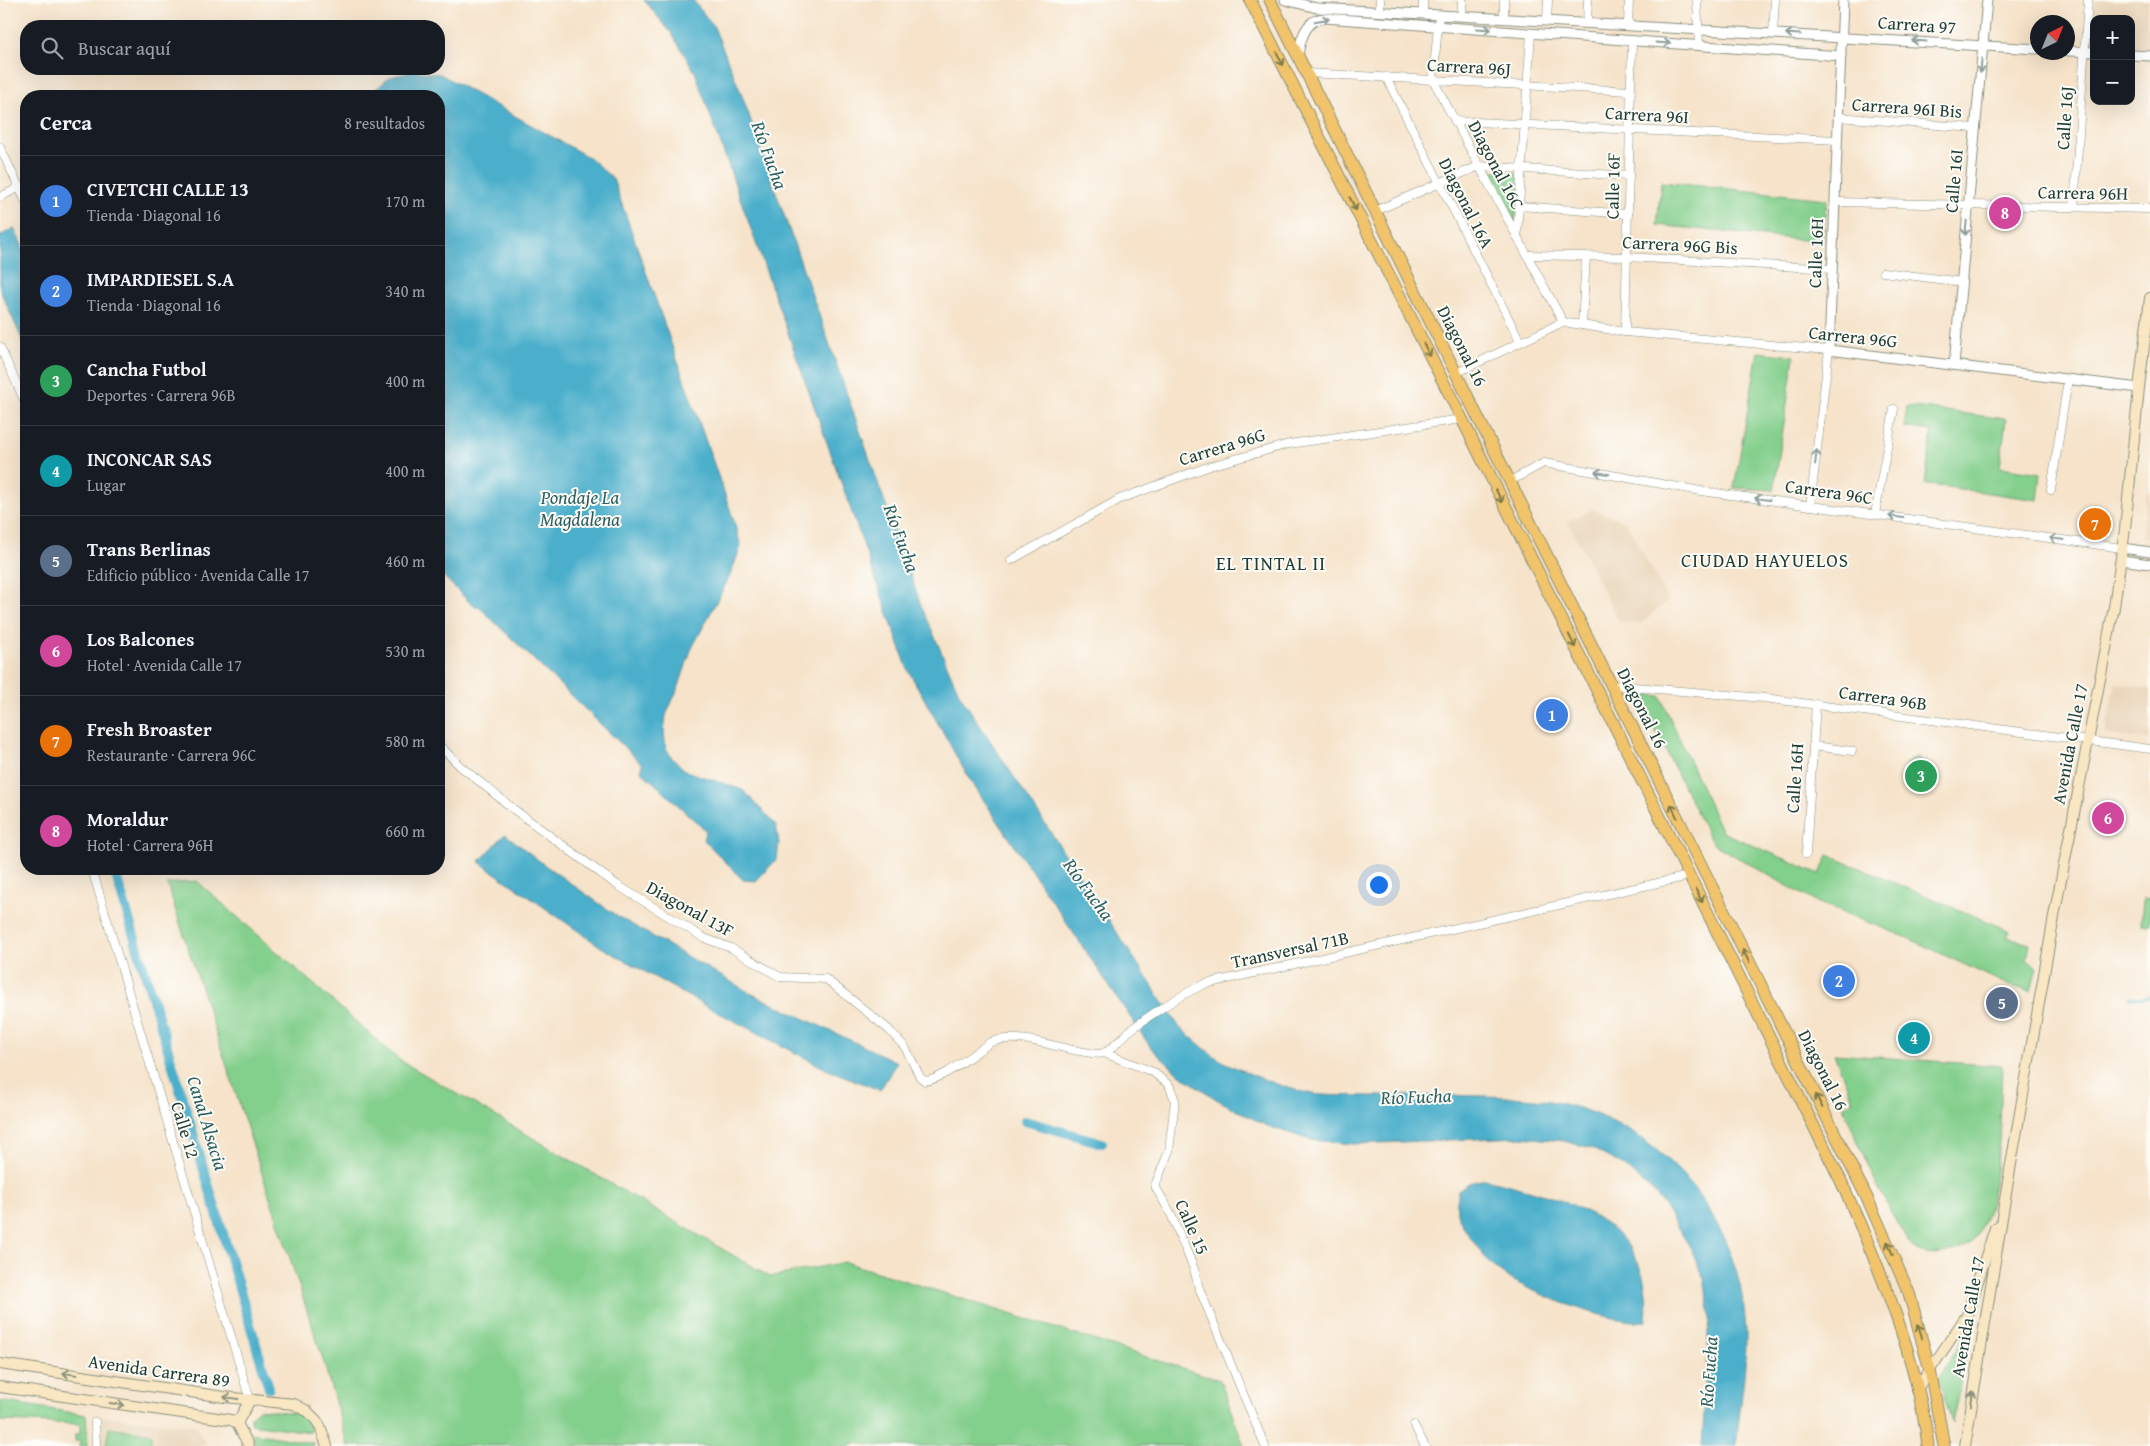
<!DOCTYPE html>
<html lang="es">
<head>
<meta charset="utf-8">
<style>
	:root { --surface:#171b24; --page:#20242c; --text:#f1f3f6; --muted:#9ea1a6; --line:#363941; --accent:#d1495b }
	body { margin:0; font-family:"Gentium Book Plus",serif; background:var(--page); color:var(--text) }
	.controls { position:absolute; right:15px; top:15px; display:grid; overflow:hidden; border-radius:10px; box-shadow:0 5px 20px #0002 }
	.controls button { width:45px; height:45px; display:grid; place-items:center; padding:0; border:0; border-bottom:1px solid var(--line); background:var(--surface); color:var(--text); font:25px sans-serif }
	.compass { position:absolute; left:2030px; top:15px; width:45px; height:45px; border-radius:50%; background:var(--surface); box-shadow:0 5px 20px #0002; rotate:43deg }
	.you { position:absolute; left:1378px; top:884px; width:18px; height:18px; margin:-12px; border:4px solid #fff; border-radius:50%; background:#1a73e8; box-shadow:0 0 0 8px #1a73e833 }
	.badge { display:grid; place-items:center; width:32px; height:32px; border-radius:50%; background:var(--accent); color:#fff; font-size:16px; font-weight:700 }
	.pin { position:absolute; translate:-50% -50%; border:2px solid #fff; box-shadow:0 1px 5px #0006 }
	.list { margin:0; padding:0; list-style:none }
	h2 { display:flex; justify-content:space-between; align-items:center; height:65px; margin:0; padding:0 20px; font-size:21px }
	h2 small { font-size:16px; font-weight:400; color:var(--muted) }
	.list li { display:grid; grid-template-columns:32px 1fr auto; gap:15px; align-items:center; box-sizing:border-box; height:90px; padding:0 20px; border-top:1px solid var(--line) }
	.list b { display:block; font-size:19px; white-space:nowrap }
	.list p { margin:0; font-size:16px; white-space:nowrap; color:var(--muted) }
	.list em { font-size:16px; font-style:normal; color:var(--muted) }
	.icon { flex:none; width:28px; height:28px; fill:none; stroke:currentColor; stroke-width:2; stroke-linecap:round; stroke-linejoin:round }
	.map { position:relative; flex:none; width:2150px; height:1446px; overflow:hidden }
	.search { position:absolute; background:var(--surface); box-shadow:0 5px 20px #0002; left:20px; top:20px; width:425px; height:55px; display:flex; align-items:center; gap:12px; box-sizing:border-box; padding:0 18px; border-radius:20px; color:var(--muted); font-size:19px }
	.panel { position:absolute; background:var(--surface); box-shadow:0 5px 20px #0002; left:20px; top:90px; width:425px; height:785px; border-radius:20px }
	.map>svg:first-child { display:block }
	.built { fill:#e9d4b8 }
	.green { fill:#83cf8c; stroke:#518660 }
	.water { fill:#4bafcb; stroke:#357680 }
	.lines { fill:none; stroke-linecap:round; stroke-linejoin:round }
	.stream { stroke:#4bafcb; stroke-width:2.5 }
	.canal { stroke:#4bafcb; stroke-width:10 }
	.minor-casing { stroke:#8a907f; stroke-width:9 }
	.tertiary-casing { stroke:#8a907f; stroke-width:11 }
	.secondary-casing { stroke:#8a907f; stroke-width:12 }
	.primary-casing { stroke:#8a907f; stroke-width:13 }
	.minor { stroke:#fff; stroke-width:8 }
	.tertiary { stroke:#fff; stroke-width:9 }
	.secondary { stroke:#f9e7c3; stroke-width:10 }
	.primary { stroke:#f1c36a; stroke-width:11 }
	.oneway { stroke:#8f9e9a }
	.oneway2 { stroke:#7d794c }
	.oneway3 { stroke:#8c927c }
	.labels { text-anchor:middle; stroke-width:4; stroke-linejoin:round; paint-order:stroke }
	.street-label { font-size:18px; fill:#1f3d34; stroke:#fdfcf7 }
	.water-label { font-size:19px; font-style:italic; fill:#2c5f61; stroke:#fdfcf7 }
	.neighbourhood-label { font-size:19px; letter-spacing:1px; fill:#1f3d34; stroke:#fdfcf7 }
</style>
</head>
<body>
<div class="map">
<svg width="2150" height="1446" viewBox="0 0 2150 1446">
	<rect width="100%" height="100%" fill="#fdfcf7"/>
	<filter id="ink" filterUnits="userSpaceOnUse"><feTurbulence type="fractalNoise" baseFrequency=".02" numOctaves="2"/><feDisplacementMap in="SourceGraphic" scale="10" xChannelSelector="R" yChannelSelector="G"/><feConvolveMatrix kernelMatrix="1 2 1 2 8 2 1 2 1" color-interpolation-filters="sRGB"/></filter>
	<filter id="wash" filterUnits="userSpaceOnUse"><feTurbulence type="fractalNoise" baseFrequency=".0096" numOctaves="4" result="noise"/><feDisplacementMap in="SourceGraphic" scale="20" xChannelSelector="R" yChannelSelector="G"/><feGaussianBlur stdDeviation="1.12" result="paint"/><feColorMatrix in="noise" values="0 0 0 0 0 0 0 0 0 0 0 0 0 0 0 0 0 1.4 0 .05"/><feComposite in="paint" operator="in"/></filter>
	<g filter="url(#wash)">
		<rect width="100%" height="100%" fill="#f6e3ca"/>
		<g class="built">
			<path d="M2095 0H2148L2146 27H2150L2148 50 2131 48V19H2094V45L2091 44Z"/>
			<path d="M2147 492H2150V538L2141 537Z"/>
			<path d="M1593 509 1626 522 1668 600 1641 624 1619 622 1568 521Z"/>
			<path d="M2115 683 2150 689V740L2105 734Z"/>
			<path d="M100 1416 196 1426 207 1446H101Z"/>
		</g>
		<g class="green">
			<path d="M1487 170 1520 174 1515 224 1511 217Z"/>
			<path d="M1661 182 1827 199 1822 242 1657 225Z"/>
			<path d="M1758 352 1794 356 1774 490 1734 488Z"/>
			<path d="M1907 406 2006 419 2000 467 2041 473 2038 500 1925 484 1932 431 1904 427Z"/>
			<path d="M1638 695 1660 696 1722 832 1820 874 1828 855 2010 931 2007 937 2030 943 2027 960 2037 967 2031 991 2010 986 1908 938 1814 901 1712 843Z"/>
			<path d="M1917 756 1937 786 1924 795 1905 765Z"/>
			<path d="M197 881 398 1059 770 1277 845 1262 1220 1380 1244 1446H878L853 1443 852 1446H348L321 1353 167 884Z"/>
			<path d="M2143 898 2150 899V925L2141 924Z"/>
			<path d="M1834 1054 2002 1066C2000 1115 2002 1199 1974 1240 1969 1247 1958 1249 1950 1252 1940 1256 1923 1256 1914 1249 1908 1243 1904 1234 1900 1227 1876 1189 1861 1148 1843 1107L1853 1101Z"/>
			<path d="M1973 1321 1952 1424 1939 1378Z"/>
			<path d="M0 1401 86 1415 88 1446H79L80 1441H75V1434H80V1424L0 1421Z"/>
			<path d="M259 1409 302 1414 308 1421 311 1432 251 1424V1416Z"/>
			<path d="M109 1427 152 1434 150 1446H106Z"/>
			<path d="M252 1433 313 1443V1446H256Z"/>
		</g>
		<g class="water">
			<path d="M644 0H693L714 27 743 98 921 605 960 695 1180 1028C1194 1039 1210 1055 1226 1063 1249 1074 1295 1093 1321 1095 1336 1096 1352 1095 1367 1096 1419 1096 1473 1094 1525 1098 1643 1106 1734 1201 1745 1317 1749 1359 1740 1404 1736 1446H1702L1710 1316 1704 1278 1690 1247 1657 1195 1624 1166 1591 1148 1564 1141 1521 1137 1354 1144 1310 1140 1265 1125 1216 1099 1179 1074 1151 1048 968 777 908 670 695 72 672 34Z"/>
			<path d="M415 71 440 74 590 158 613 179 732 515 741 546 730 576 691 650 679 686 666 715 664 733 666 748 672 758 686 771 743 790 776 825 779 843 777 859 756 881 743 880 703 839 706 831 641 771 642 764 481 609 469 602 439 572V96H368L390 77Z"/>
			<path d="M14 228 26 254V348L0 290V236Z"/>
			<path d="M505 834 546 866 617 916 752 994 897 1062 880 1090 828 1070 702 1004 601 947 479 862Z"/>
			<path d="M1485 1179C1564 1198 1656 1220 1646 1321 1612 1325 1522 1291 1496 1269 1486 1260 1460 1226 1457 1213 1456 1206 1458 1196 1458 1190L1469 1183Z"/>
		</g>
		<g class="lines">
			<path class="stream" d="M2130 998 2150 997"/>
			<g class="canal">
				<path d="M114 869 269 1388"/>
				<path d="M1025 1121 1102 1143"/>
			</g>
		</g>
	</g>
	<g filter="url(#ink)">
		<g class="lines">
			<defs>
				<g id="minor">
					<path d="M1697 0 1699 45"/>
					<path d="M1380 11V0"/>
					<path d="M1423 14V0"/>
					<path d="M1439 15 1433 80 1563 322"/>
					<path d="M1462 16V0"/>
					<path d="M1504 18V0"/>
					<path d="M1547 20 1548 0"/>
					<path d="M1587 23 1588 0"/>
					<path d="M1628 25 1629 0"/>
					<path d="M1773 33 1775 0"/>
					<path d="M1306 73 1630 91"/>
					<path d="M1386 77 1520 341"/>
					<path d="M1838 117 1974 128"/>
					<path d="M1455 121 1837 140"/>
					<path d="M0 147 26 202"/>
					<path d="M0 197 18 188"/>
					<path d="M1835 202 2150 209"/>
					<path d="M1519 206 1628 214"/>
					<path d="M2074 207 2088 0"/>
					<path d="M1375 211 1479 166 1629 176"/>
					<path d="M1517 235 1531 33"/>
					<path d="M1527 255 1627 257 1832 269"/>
					<path d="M1883 272 1962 282"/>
					<path d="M1563 322 1625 332 1829 350 1810 506"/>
					<path d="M1582 325 1586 256"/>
					<path d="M1625 332 1632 40"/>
					<path d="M0 347 26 404"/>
					<path d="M1456 373 1563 322"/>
					<path d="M1510 481 1544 463 1701 491 2122 548"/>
					<path d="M2051 490 2068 379"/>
					<path d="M1875 514 1894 409"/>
					<path d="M1011 560 1120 499 1210 466 1289 444 1462 419"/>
					<path d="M1611 685 1764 698 2150 749"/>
					<path d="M439 745 460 766 516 811 617 885 704 938 731 948 780 977 826 979 888 1029 905 1047 920 1077 925 1081C943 1080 975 1052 991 1042 1022 1032 1054 1048 1085 1052 1090 1053 1099 1055 1104 1053 1113 1049 1125 1034 1133 1028 1156 1011 1180 995 1205 984L1689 876"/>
					<path d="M1813 746 1852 751"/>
					<path d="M1806 854 1816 704"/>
					<path d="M92 869 250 1400"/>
					<path d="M1104 1053 1153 1072 1169 1085 1175 1100 1169 1151 1156 1183V1188L1170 1212 1194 1269 1199 1288 1265 1446"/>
					<path d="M95 1422 96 1446"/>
					<path d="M1414 1425 1425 1446"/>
				</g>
				<g id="tertiary">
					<path d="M1285 0 1317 8 2038 49"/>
					<path d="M1843 0 1829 350 2139 388"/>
					<path d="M2068 51 2094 52"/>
					<path d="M2131 55 2150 56"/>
					<path d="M1298 56C1300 41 1305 18 1325 18L1841 56"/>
					<path d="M1954 365 1987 0"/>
					<path d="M2122 548 2150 552"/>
					<path d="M2121 560 2150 564"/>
				</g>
				<g id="secondary">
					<path d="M0 1364 224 1397 294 1404 307 1411 316 1420 320 1426 327 1446"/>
					<path d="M0 1387 231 1420 237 1423"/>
					<path d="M1917 1389 1967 1315 1995 1228"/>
					<path d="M237 1423 250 1400"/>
					<path d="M237 1423 249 1446"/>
					<path d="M1965 1446 2006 1193 2055 911 2114 607 2125 529 2139 388 2150 298"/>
				</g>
				<g id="primary">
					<path d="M1250 0 1462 419 1841 1181C1877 1262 1918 1357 1928 1446"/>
					<path d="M1270 0 1868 1200 1909 1293 1930 1370 1944 1446"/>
				</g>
			</defs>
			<use href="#minor" class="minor-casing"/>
			<use href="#tertiary" class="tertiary-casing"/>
			<use href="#secondary" class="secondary-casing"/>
			<use href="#primary" class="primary-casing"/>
			<use href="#minor" class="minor"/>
			<use href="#tertiary" class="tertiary"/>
			<use href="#secondary" class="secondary"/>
			<use href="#primary" class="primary"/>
		</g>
		<defs><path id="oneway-shaft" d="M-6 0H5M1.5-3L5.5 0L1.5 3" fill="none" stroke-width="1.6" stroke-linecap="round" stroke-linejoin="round" transform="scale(1.25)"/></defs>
		<g class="oneway">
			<use href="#oneway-shaft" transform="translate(1322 20) rotate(-10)"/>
			<use href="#oneway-shaft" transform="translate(1484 29) rotate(4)"/>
			<use href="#oneway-shaft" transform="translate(1793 34) rotate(-177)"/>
			<use href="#oneway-shaft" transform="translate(1919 41) rotate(-176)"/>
			<use href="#oneway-shaft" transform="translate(1663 43) rotate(4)"/>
			<use href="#oneway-shaft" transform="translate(1981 66) rotate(96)"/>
			<use href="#oneway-shaft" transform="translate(1966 228) rotate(95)"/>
			<use href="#oneway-shaft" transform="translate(1816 457) rotate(-83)"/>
			<use href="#oneway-shaft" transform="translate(1602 473) rotate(-170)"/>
			<use href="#oneway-shaft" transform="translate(1762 499) rotate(-172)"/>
			<use href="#oneway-shaft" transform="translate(1896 517) rotate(-172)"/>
			<use href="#oneway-shaft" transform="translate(2057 539) rotate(-172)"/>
		</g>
		<g class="oneway2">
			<use href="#oneway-shaft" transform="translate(1280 59) rotate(64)"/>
			<use href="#oneway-shaft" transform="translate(1353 204) rotate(63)"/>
			<use href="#oneway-shaft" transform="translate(1427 350) rotate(63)"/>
			<use href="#oneway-shaft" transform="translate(1499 496) rotate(64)"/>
			<use href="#oneway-shaft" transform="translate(1572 641) rotate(64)"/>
			<use href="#oneway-shaft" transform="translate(1674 811) rotate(-116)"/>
			<use href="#oneway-shaft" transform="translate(1699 896) rotate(63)"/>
			<use href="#oneway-shaft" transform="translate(1746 956) rotate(-117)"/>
			<use href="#oneway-shaft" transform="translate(1819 1101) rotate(-117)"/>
			<use href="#oneway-shaft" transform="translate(1890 1248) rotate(-113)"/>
			<use href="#oneway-shaft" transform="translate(1920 1331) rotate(-105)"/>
		</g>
		<g class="oneway3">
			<use href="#oneway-shaft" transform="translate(70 1374) rotate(-172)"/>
			<use href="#oneway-shaft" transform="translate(231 1398) rotate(-172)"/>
			<use href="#oneway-shaft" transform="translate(1972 1398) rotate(-81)"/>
			<use href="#oneway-shaft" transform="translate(117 1404) rotate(8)"/>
		</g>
	</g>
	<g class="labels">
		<g class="street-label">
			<text transform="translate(1917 25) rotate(4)" y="6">Carrera 97</text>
			<text transform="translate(1469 67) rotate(3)" y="6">Carrera 96J</text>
			<text transform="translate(1907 108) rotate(4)" y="6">Carrera 96I Bis</text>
			<text transform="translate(1647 115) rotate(3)" y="6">Carrera 96I</text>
			<text transform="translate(2065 118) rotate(-86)" y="6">Calle 16J</text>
			<text transform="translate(1496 165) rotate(62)" y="6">Diagonal 16C</text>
			<text transform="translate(1954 181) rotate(-85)" y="6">Calle 16I</text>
			<text transform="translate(1613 186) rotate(-89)" y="6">Calle 16F</text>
			<text transform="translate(2083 193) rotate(1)" y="6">Carrera 96H</text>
			<text transform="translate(1466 203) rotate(63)" y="6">Diagonal 16A</text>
			<text transform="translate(1680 245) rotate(3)" y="6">Carrera 96G Bis</text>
			<text transform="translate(1816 253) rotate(-88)" y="6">Calle 16H</text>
			<text transform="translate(1853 337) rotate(6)" y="6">Carrera 96G</text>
			<text transform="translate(1462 346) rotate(63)" y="6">Diagonal 16</text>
			<text transform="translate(1222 447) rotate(-17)" y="6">Carrera 96G</text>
			<text transform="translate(1829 492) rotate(8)" y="6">Carrera 96C</text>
			<text transform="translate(1883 698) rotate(8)" y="6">Carrera 96B</text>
			<text transform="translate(1642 708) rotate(63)" y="6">Diagonal 16</text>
			<text transform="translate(2070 744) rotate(-79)" y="6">Avenida Calle 17</text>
			<text transform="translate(1795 778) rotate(-86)" y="6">Calle 16H</text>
			<text transform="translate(690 909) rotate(29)" y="6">Diagonal 13F</text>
			<text transform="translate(1290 950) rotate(-12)" y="6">Transversal 71B</text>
			<text transform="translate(1823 1070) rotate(63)" y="6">Diagonal 16</text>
			<text transform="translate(185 1130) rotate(73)" y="6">Calle 12</text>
			<text transform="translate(1192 1227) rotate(66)" y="6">Calle 15</text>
			<text transform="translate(1968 1317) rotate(-80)" y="6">Avenida Calle 17</text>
			<text transform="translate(159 1371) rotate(8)" y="6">Avenida Carrera 89</text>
		</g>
		<g class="water-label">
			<text transform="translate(770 155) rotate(70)" y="7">Río Fucha</text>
			<text x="580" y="504">Pondaje La<tspan x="580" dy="22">Magdalena</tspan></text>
			<text transform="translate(902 538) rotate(70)" y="7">Río Fucha</text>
			<text transform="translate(1089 889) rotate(54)" y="7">Río Fucha</text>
			<text transform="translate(1416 1096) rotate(-2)" y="7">Río Fucha</text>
			<text transform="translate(208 1123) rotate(73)" y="7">Canal Alsacia</text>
			<text transform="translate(1708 1372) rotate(-86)" y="7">Río Fucha</text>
		</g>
		<g class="neighbourhood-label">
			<text x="1765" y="567">CIUDAD HAYUELOS</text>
			<text x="1271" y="570">EL TINTAL II</text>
		</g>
	</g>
</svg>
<div class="controls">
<button>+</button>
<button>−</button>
</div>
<svg class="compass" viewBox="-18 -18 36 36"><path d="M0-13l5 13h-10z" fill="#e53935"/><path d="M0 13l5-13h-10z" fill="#9ea1a6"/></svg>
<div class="you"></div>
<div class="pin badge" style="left:1552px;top:715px;background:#3f7fe0">1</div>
<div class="pin badge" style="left:1839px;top:981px;background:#3f7fe0">2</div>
<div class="pin badge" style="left:1921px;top:776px;background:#2e9e5b">3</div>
<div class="pin badge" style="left:1914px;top:1038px;background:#0f9aa8">4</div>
<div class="pin badge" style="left:2002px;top:1003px;background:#5c6f8a">5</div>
<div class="pin badge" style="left:2108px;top:818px;background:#d1479c">6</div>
<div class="pin badge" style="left:2095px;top:524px;background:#e8710a">7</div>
<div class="pin badge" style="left:2005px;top:213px;background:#d1479c">8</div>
<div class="search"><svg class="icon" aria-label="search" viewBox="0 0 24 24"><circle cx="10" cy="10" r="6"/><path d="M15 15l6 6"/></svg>Buscar aquí</div>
<section class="panel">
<h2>Cerca<small>8 resultados</small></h2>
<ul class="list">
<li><span class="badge" style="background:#3f7fe0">1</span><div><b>CIVETCHI CALLE 13</b><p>Tienda · Diagonal 16</p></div><em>170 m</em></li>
<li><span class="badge" style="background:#3f7fe0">2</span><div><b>IMPARDIESEL S.A</b><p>Tienda · Diagonal 16</p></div><em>340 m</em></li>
<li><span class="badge" style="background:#2e9e5b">3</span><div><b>Cancha Futbol</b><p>Deportes · Carrera 96B</p></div><em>400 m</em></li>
<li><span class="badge" style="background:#0f9aa8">4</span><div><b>INCONCAR SAS</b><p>Lugar</p></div><em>400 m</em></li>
<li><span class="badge" style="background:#5c6f8a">5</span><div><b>Trans Berlinas</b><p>Edificio público · Avenida Calle 17</p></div><em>460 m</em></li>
<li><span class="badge" style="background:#d1479c">6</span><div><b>Los Balcones</b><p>Hotel · Avenida Calle 17</p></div><em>530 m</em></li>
<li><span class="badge" style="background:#e8710a">7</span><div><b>Fresh Broaster</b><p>Restaurante · Carrera 96C</p></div><em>580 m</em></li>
<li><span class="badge" style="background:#d1479c">8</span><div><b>Moraldur</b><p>Hotel · Carrera 96H</p></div><em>660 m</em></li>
</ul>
</section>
</div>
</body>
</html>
